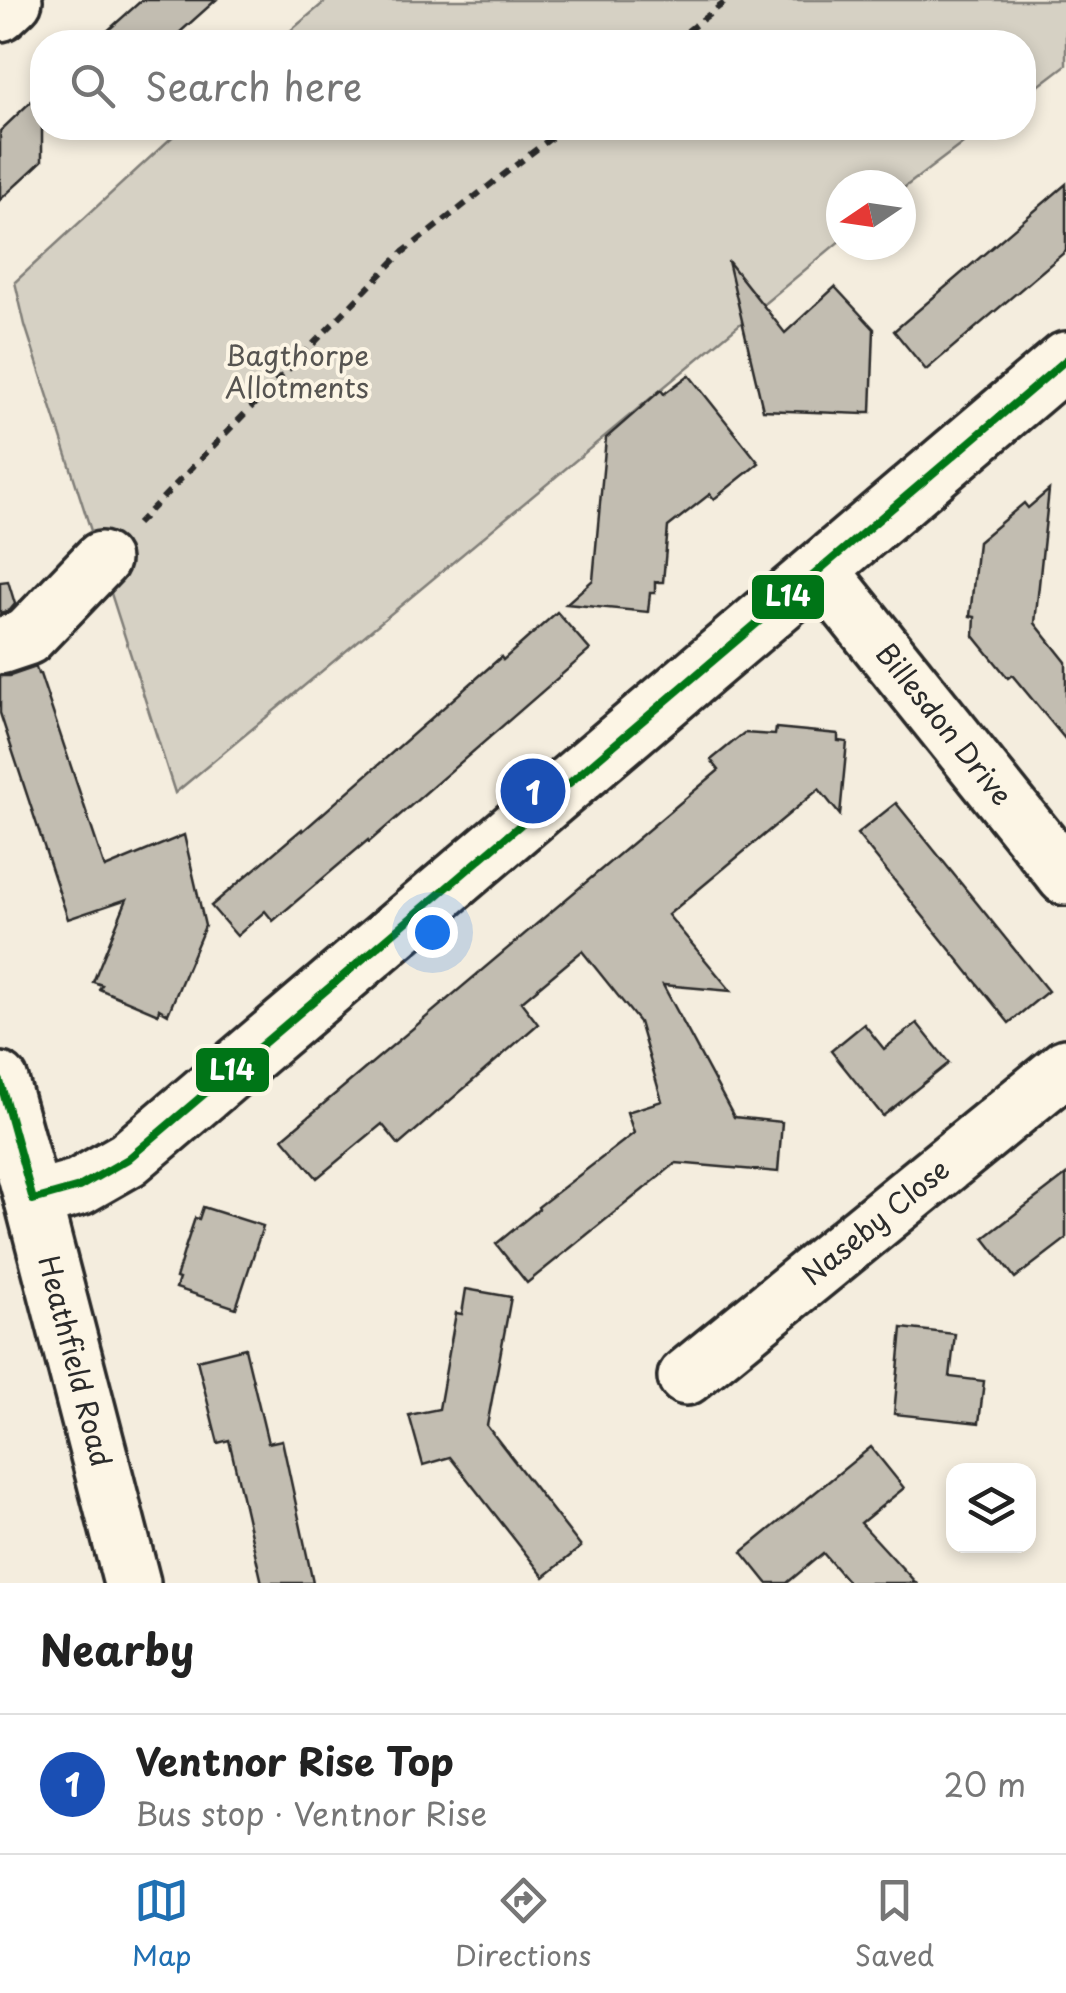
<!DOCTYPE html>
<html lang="en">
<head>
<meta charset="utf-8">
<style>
	:root { --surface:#fff; --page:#f6f6f6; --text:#222; --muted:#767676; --line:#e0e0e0; --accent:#1f6fb2 }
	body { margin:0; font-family:"Playpen Sans",sans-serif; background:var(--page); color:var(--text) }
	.controls { position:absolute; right:30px; bottom:30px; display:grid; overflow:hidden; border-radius:20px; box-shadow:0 5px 15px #0003 }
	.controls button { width:90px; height:90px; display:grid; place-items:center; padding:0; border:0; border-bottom:2px solid var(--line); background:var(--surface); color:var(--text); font:50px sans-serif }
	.compass { position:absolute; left:826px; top:170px; width:90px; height:90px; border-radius:50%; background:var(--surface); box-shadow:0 5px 15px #0003; rotate:257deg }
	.you { position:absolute; left:432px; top:932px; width:35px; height:35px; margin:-25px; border:8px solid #fff; border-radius:50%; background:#1a73e8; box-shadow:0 0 0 15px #1a73e833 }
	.badge { display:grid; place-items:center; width:65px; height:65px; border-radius:50%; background:var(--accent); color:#fff; font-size:32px; font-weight:700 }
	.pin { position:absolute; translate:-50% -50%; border:5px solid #fff; box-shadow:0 2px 10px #0006 }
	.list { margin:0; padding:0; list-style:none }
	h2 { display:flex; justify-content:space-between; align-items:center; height:130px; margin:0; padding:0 40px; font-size:42px }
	h2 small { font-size:32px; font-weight:400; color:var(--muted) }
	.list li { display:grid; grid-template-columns:65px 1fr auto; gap:30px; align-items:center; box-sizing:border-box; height:140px; padding:0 40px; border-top:2px solid var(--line) }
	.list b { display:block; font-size:38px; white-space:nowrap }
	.list p { margin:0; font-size:32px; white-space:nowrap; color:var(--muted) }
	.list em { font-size:32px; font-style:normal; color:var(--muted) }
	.icon { flex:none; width:55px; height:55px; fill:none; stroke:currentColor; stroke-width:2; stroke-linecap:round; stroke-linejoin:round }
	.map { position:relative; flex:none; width:1066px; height:1583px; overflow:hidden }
	.search { position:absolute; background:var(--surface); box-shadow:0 5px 15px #0003; left:30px; right:30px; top:30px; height:110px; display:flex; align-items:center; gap:25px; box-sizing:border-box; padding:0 35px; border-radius:40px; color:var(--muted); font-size:38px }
	.sheet { height:270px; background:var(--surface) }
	nav { display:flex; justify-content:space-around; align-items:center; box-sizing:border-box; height:140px; border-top:2px solid var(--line); background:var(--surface); font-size:28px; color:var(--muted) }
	nav a { display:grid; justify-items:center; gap:5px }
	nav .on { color:var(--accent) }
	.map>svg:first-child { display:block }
	.green { fill:#d6d1c4; stroke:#807e78; stroke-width:2.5 }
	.building { fill:#c2bdb1; stroke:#2b2b2b; stroke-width:2.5 }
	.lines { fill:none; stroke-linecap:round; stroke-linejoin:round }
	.minor-casing { stroke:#2b2b2b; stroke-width:62 }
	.major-casing { stroke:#2b2b2b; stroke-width:62 }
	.path { stroke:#2b2b2b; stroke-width:6; stroke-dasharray:10 8; stroke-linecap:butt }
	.minor { stroke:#fcf5e5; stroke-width:55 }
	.major { stroke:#fcf5e5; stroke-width:55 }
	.bus-1-casing { stroke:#fcf5e5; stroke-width:15 }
	.bus-1 { stroke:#007517; stroke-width:8 }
	.labels { text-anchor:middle; stroke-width:8; stroke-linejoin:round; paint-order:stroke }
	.park-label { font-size:28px; fill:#565451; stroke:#fcf5e5 }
	.street-label { font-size:28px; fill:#2b2b2b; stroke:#fcf5e5 }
	.line-badge { stroke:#fcf5e5; stroke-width:4 }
	.badge-label { font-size:28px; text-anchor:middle; font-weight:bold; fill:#fff }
</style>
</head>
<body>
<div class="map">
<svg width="1066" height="1583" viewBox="0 0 1066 1583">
	<rect width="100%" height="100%" fill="#f4edde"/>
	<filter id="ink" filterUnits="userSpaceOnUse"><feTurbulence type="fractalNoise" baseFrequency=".01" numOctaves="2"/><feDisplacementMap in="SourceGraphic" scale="20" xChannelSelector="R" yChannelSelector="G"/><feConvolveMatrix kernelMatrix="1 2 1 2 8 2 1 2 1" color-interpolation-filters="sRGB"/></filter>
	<g filter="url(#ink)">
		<g class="green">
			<path d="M327 0H1066V65L1024 97V42H277Z"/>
			<path d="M182 128H983L901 190V185H841V240L175 793 25 325 15 282Z"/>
		</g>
		<g class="building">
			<path d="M142 0H216L169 42H95Z"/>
			<path d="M42 91V161L0 200V131Z"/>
			<path d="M1066 184V251L926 370 894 331Z"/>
			<path d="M728 261 785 333 835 287 874 329 871 412H863V414L763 410Z"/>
			<path d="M689 375 759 463 714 499 710 494 668 527 663 582H655V593H650L648 612 566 604 593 580 606 438 661 390 664 394Z"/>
			<path d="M1049 490 1035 623 1066 662V740L1012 675 1008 678 974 636 975 617 970 616 978 542 1024 503 1028 508Z"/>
			<path d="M8 581 15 604 10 610 0 613V582Z"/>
			<path d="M557 612 590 650 369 842 368 840 273 921 265 911 237 936 211 906 302 829 303 831 501 657 503 660Z"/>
			<path d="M36 667 38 674H40L105 868 184 835 205 926 168 1014 159 1009 158 1014 99 989 102 985 93 982 127 899 68 919 0 713V676H10Z"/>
			<path d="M776 728 838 734V741L847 742 840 815 819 789 668 915 731 991 663 985 734 1117 782 1122 778 1172 676 1163 527 1283 496 1244 539 1209 538 1207 634 1133 627 1112 662 1101 639 1022 582 951 521 1002 538 1024 399 1145 382 1124 317 1178 283 1138 719 770 711 760 744 733 775 735Z"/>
			<path d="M896 803 1048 991 1009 1023 857 834Z"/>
			<path d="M917 1023 949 1063 883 1116 831 1051 864 1024 884 1049Z"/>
			<path d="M1066 1175V1239L1015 1278 984 1238Z"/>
			<path d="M203 1207 263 1226 236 1308 176 1288 179 1279 176 1278 185 1248 195 1218 199 1219Z"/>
			<path d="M466 1289 511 1297 487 1426 581 1547 544 1577 450 1457 423 1465 409 1415 439 1409 456 1313 462 1314Z"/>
			<path d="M902 1328 955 1334 950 1377 984 1381 979 1423 894 1414Z"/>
			<path d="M245 1348 268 1443 282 1440 313 1583H262L229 1440 218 1443 197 1360Z"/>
			<path d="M871 1447 904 1488 861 1523 916 1583H849L823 1553 787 1583H767L742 1552Z"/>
		</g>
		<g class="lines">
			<defs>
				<g id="minor">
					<path d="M0 13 14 0"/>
					<path id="s1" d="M820 570 1066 877"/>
					<path d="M0 646 27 637 101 560"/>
					<path d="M33 1200 79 1187 128 1159 1066 360"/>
					<path id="s2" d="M686 1377 1066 1067"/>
				</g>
				<g id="major">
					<path id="s3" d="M0 1081 33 1200 132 1583"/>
				</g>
			</defs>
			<use href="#minor" class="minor-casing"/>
			<use href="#major" class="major-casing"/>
			<g class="path">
				<path d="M673 42 728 0"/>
				<path d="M137 524 403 252 564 128"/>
			</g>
			<use href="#minor" class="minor"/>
			<use href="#major" class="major"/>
			<defs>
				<path id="bus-1" d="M0 1081 33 1200 79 1187 128 1159 1066 360"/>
			</defs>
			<use href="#bus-1" class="bus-1-casing"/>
			<use href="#bus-1" class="bus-1"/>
		</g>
	</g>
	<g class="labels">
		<g class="park-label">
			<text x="297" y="366">Bagthorpe<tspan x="297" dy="32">Allotments</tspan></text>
		</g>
		<g class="street-label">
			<text dy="10" stroke="none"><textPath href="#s1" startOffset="198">Billesdon Drive</textPath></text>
			<text dy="10" stroke="none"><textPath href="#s2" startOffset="245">Naseby Close</textPath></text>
			<text dy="10" stroke="none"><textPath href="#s3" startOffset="290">Heathfield Road</textPath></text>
		</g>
	</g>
	<g class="line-badge">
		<rect x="750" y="573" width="76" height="48" rx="10" fill="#007517"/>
		<rect x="194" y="1046" width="77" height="48" rx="10" fill="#007517"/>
	</g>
	<g class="badge-label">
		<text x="788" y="606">L14</text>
		<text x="232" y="1080">L14</text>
	</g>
</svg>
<div class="controls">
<button><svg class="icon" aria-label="layers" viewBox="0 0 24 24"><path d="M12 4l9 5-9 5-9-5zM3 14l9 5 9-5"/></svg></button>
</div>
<svg class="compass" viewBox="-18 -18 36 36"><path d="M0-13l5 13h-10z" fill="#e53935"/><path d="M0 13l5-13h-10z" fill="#767676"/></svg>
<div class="you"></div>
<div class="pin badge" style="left:533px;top:791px;background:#1a4fb4">1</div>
<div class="search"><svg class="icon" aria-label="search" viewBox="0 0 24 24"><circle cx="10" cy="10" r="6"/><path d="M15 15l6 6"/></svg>Search here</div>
</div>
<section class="sheet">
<h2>Nearby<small></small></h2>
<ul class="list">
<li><span class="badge" style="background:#1a4fb4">1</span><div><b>Ventnor Rise Top</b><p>Bus stop · Ventnor Rise</p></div><em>20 m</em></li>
</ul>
</section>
<nav>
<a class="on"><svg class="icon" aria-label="map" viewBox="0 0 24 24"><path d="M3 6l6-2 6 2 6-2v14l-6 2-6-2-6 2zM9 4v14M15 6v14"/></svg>Map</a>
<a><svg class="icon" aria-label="directions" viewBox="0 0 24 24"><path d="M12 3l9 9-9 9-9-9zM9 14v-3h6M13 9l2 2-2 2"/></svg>Directions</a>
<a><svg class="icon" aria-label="saved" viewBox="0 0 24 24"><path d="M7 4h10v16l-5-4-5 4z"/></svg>Saved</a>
</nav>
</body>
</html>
